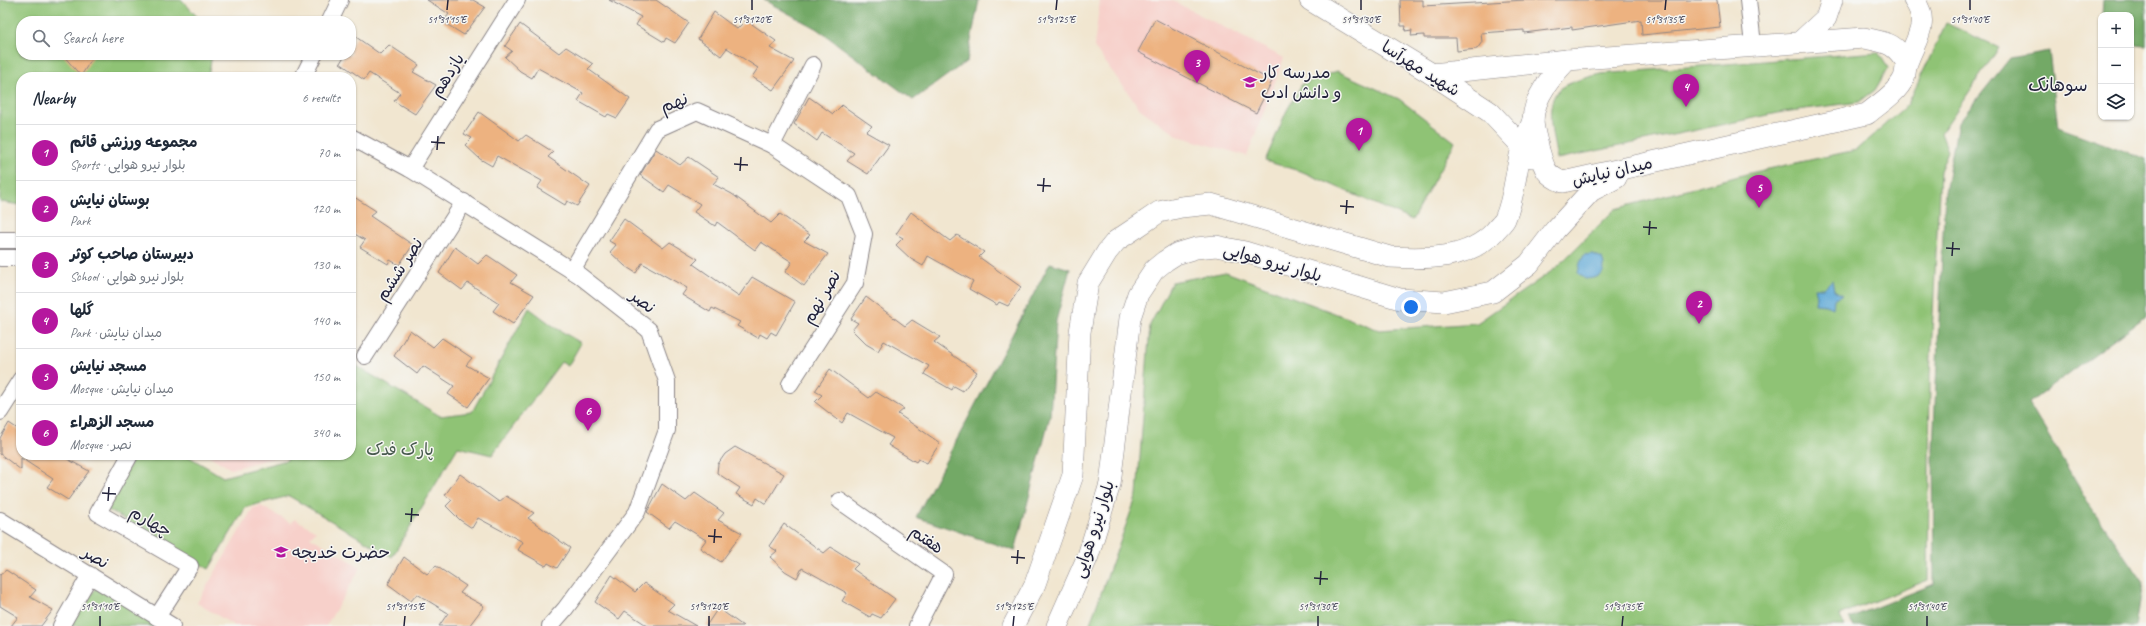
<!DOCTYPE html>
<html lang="en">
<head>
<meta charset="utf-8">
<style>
	:root { --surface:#fff; --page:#f2f2f3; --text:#1f2937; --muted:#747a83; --line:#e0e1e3; --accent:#b5179e }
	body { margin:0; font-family:Caveat,"Playpen Sans Arabic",sans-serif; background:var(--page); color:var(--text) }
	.controls { position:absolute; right:12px; top:12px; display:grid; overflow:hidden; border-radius:8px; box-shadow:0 1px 3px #0004 }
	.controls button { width:36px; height:36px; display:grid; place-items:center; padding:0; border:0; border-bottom:1px solid var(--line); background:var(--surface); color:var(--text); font:20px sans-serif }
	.you { position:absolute; left:1411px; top:307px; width:14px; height:14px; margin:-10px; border:3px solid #fff; border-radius:50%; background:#1a73e8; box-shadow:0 0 0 6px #1a73e833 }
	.badge { display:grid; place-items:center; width:26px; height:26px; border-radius:50%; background:var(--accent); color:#fff; font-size:13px; font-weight:700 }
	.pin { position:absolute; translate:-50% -33px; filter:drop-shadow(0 1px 2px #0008) }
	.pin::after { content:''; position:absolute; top:21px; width:14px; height:12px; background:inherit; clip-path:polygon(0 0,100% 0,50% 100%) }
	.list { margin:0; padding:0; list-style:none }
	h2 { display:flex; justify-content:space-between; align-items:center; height:52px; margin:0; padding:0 16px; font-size:17px }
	h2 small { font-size:13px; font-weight:400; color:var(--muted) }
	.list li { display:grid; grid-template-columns:26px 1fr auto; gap:12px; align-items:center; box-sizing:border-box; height:56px; padding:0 16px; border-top:1px solid var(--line) }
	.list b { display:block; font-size:15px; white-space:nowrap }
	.list p { margin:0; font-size:13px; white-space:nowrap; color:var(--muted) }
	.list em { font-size:13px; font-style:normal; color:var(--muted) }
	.icon { flex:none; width:22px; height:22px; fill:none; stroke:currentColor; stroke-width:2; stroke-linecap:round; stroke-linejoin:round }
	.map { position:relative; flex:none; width:2146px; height:626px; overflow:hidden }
	.search { position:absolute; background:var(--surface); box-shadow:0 1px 3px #0004; left:16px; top:16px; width:340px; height:44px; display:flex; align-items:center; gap:10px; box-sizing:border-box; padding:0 14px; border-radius:16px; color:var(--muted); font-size:15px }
	.panel { position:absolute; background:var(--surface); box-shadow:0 1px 3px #0004; left:16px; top:72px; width:340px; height:388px; border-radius:16px }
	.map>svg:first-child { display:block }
	.built { fill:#f7d0ca }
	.green { fill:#8fc374; stroke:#587258 }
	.forest { fill:#73a966; stroke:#4a6650 }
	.water { fill:#5fa9d7; stroke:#406689 }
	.building { fill:#edb280 }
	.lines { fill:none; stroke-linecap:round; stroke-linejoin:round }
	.minor-casing { stroke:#8a8486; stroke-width:18 }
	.major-casing { stroke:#8a8486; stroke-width:22 }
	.minor { stroke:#fff; stroke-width:16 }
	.major { stroke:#fff; stroke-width:21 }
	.ticks { fill:none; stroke:#22223b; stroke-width:1.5 }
	.labels { text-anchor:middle; stroke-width:3; stroke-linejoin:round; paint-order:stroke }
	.street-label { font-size:17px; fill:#22223b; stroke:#f6f6f2 }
	.poi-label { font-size:17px; fill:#22223b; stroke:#f6f6f2; text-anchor:start }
	.park-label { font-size:17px; fill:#485a4f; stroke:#f6f6f2 }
	.neighbourhood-label { font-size:18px; fill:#22223b; stroke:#f6f6f2 }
	.ticks-label { font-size:10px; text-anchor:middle; fill:#22223b; stroke:#f6f6f2; stroke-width:3; stroke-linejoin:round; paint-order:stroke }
</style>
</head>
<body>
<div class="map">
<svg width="2146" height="626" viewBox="0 0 2146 626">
	<rect width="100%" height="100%" fill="#f6f6f2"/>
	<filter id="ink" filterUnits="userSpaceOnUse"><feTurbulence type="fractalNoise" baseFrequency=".025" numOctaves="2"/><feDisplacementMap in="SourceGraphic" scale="8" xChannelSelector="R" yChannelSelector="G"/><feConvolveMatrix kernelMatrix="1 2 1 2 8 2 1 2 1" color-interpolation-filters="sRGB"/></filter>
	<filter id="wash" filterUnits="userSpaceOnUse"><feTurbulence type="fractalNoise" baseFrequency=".012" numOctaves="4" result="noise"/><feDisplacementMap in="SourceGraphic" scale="16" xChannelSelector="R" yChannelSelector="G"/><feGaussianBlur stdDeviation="0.9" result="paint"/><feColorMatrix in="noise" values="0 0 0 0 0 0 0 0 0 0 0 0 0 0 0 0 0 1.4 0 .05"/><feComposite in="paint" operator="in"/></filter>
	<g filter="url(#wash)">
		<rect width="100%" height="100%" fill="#f1e6d0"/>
		<g class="built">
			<path d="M1100 0H1171L1284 58 1247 156 1178 136 1140 109 1094 47Z"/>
			<path d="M208 455H284L231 469Z"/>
			<path d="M261 506 291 523 295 519 316 531 310 537 361 567 326 626H235L197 603 253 508Z"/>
		</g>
		<g class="green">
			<path d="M0 0H182L201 21H21V55H212L208 77H21V205L0 202Z"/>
			<path d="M1946 23 1999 48 1941 133 1948 151 1940 171 1930 376 1928 580 1839 615 1845 626H1089L1137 495 1150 325 1172 282 1226 272 1379 330 1477 323 1556 268 1615 209 1750 173 1856 150 1908 104Z"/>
			<path d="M1878 52 1888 68 1875 90 1859 102 1783 112 1557 159C1554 141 1544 108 1557 92 1567 81 1587 78 1600 74Z"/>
			<path d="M1337 71 1399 99 1455 142 1412 220 1303 172 1265 161 1287 110 1302 84Z"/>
			<path d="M529 308 556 328 581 343 568 366 561 362 492 455 458 447 392 557 289 496 246 507 209 569 105 508 136 455H186L223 477 287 460 289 455H351V366L355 365 440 416 472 412Z"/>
			<path d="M97 586 161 626H70Z"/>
		</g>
		<g class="forest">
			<path d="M764 0H979L967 61 913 100 817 29Z"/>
			<path d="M2103 0H2146V45L2131 44V15H2102Z"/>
			<path d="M2049 51 2058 127 2146 159V316L2029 403 2089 504 2143 583 2136 626H1854L1849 618 1934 584 1933 448 1945 192 1958 123 2010 58Z"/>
			<path d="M1050 263 1070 269 1056 321 1050 416 1015 551 916 517Z"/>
		</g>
		<g class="water">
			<path d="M1593 254 1602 258C1608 274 1600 278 1585 279L1578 273 1580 263 1584 255Z"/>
			<path d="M1832 280 1834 290 1842 295 1834 299 1833 308 1825 305 1815 304 1816 296 1814 288H1824Z"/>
		</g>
		<g id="blocks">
			<g class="building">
				<path d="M427 0H473L485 7 464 35 443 22 449 14Z"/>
				<path d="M609 0H656L689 23 675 43 666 38 664 42 636 25 641 17Z"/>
				<path d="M1400 0H1423V6L1525 0H1717L1720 27 1642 35 1641 20 1572 30V27L1524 33V30L1481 33 1482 42 1477 49 1457 51 1456 38H1424V35L1411 36 1412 30 1405 31 1406 26H1401Z"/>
				<path d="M714 12 737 29 746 20 776 41 770 48 794 61 773 90 752 77 758 68 727 48 721 56 698 39Z"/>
				<path d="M1155 19 1272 81 1256 113 1138 52Z"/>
				<path d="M520 24 559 53 566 47 593 64 588 69 630 99 617 118 608 114 606 117 578 101 583 93 538 68 532 78 520 71 505 57 512 51 505 46Z"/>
				<path d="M356 37 380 54 389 45 419 65 413 72 436 85 415 114 394 101 400 93 369 73 364 80 340 63 345 55H351V46Z"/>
				<path d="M63 55H94L81 76Z"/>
				<path d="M809 97 833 114 842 105 872 126 866 132 889 145 868 174 847 161 854 153 822 133 817 141 794 124Z"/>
				<path d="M479 112 519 141 526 135 553 152 548 157 590 186 577 206 567 201 565 205 537 188 542 181 497 156 492 166 480 159 465 145 472 138 464 134Z"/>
				<path d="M656 149 680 165 689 157 719 177 713 184 732 194 771 223 780 214 810 235 804 241 828 254 804 286 785 272 792 262 761 242 755 250 717 222 715 226 694 212 700 204 669 185 664 192 640 175Z"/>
				<path d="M351 195 376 211 370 216 413 245 399 265 390 260 388 264 360 247 365 240 351 232Z"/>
				<path d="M911 212 950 241 957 235 984 252 979 257 1021 287 1008 306 999 302 997 305 969 289 973 281 928 256 923 266 911 259 896 245 903 238 896 234Z"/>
				<path d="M624 219 663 248 670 242 698 259 693 264 739 296 752 277 795 302 776 335 771 332 767 338 760 334 758 338 737 326 740 322 712 308 710 312 682 295 687 288 642 263 636 273 625 266 610 252 616 245 609 241Z"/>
				<path d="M455 247 478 264 487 255 517 275 511 282 534 295 513 324 493 311 499 303 468 283 462 290 439 273Z"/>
				<path d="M866 297 905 326 912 320 940 337 934 342 977 372 963 391 954 386 952 390 924 374 929 366 884 341 878 351 866 344 852 330 858 323 851 319Z"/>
				<path d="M410 330 433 347 442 338 472 358 466 365 489 378 468 407 448 394 454 386 423 366 417 374 394 356Z"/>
				<path d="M830 369 869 398 876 392 904 409 898 414 940 443 927 463 918 459 916 462 888 445 893 438 848 413 842 423 815 402 822 395 815 391Z"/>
				<path d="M9 423 21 431V455H60L89 471 68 500 47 487 53 479 21 458V470L0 454V438Z"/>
				<path d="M735 447 784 474 766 504 757 498 754 504 736 494 740 488 717 473 718 464 725 454Z"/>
				<path d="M460 474 499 502 506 496 534 513 528 518 570 548 557 568 548 563 546 566 518 550 523 542 478 518 472 528 460 520 446 506 452 500 445 495Z"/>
				<path d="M662 484 686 501 695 493 724 513 718 520 742 533 721 562 700 548 706 540 675 521 669 528 647 512Z"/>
				<path d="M784 524 824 553 831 547 858 564 853 569 895 599 881 618 872 614 870 617 842 601 847 593 802 568 797 578 785 571 770 557 777 551 769 546Z"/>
				<path d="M404 557 427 574 436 566 466 586 460 593 484 606 469 626H439L448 613 417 594 411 601 388 584Z"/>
				<path d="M6 570 36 590 30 597 53 610 41 626H11L18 617 0 606V575Z"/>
				<path d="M612 575 635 592 644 583 674 604 668 610 696 626H648L625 611 619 619 595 602Z"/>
				<path d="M718 608 743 626H706Z"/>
			</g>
		</g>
	</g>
	<g filter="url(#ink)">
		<use href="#blocks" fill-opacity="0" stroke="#8a8486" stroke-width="1"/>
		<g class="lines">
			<defs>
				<g id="minor">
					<path d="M1748 0 1753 45"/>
					<path d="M330 21 340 0"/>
					<path d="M303 77 314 55"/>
					<path d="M351 137 410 169 579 275 649 330 667 381V430L637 512 565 609 550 626"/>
					<path d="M772 145 849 196 864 234 855 283 790 384"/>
					<path d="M410 169 517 0"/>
					<path d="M0 240H21"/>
					<path d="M0 258H21"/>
					<path d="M572 270 657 129 697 111 772 145 813 65"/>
					<path d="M365 356 464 202"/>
					<path d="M0 412 21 379"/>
					<path d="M130 455 98 513 190 566 157 617"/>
					<path d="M840 501 944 574 917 626"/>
					<path d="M0 520 172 626"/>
					<path d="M61 626 90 575"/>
				</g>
				<g id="major">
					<path d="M1310 0 1432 74 1490 112 1532 157"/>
					<path d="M1800 42 1826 18 1832 0"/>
					<path d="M1907 63C1894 42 1887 43 1864 38L1567 60C1552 76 1534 96 1533 120 1533 130 1537 141 1539 150 1544 168 1545 175 1563 182L1867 114C1879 104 1897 93 1904 78 1906 73 1905 67 1907 63 1915 40 1931 23 1914 0"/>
					<path d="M1432 74 1567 60"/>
					<path d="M1013 626 1035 584 1073 475 1080 332 1088 283 1107 252 1116 241 1140 225 1159 212 1181 207 1211 204 1390 257C1426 259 1469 260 1495 231 1498 227 1503 223 1505 219 1515 196 1515 172 1522 148 1525 139 1530 129 1533 120"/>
					<path d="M1057 626 1088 556 1110 484 1130 318 1138 294 1154 270 1165 261 1176 254 1196 248 1216 246 1245 252 1400 299 1444 302 1493 292 1529 264 1555 230 1591 191 1616 178"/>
				</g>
			</defs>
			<use href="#minor" class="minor-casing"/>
			<use href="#major" class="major-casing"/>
			<use href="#minor" class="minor"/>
			<use href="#major" class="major"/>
		</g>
	</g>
	<path class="ticks" d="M447 10 448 0M752 10V0M1056 10 1057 0M1361 10V0M1665 10 1666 0M1970 10V0M431 142 445 143M437 150 438 136M734 164 748 165M740 171 741 157M1037 185 1051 186M1043 192 1044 178M1340 206 1354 207M1346 214 1347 200M1643 227 1657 228M1649 235 1650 221M1946 248 1960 249M1952 256 1953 242M102 493 116 494M108 501 109 487M405 514 419 515M411 522 412 508M708 536 722 537M714 543 715 529M1011 557 1025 558M1017 564 1018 550M1314 578 1328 579M1320 585 1321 571M100 626V616M404 626 405 616M709 626V616M1013 626 1014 616M1318 626V616M1622 626 1623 616M1927 626V616"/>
	<defs>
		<symbol id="school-bare" viewBox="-9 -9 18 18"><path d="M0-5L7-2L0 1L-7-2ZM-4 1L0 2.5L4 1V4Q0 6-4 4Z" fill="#b5179e" stroke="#f6f6f2" stroke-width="2.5" paint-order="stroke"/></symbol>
	</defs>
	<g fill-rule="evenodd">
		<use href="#school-bare" x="1240" y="72" width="20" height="20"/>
		<use href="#school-bare" x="271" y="542" width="20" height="20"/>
	</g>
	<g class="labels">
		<g class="street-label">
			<text transform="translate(1421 68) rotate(32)" y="6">شهید مهرآسا</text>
			<text transform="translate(447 75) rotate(-58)" y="6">یازدهم</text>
			<text transform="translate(674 102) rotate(-20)" y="6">نهم</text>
			<text transform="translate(1612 171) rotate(-13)" y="6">میدان نیایش</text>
			<text transform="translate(1273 262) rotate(16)" y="6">بلوار نیرو هوایی</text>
			<text transform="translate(399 269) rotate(-57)" y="6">نصر ششم</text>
			<text transform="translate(821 297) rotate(-60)" y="6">نصر نهم</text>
			<text transform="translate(643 301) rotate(38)" y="6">نصر</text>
			<text transform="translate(151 521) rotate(30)" y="6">چهارم</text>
			<text transform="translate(1093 529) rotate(-72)" y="6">بلوار نیرو هوایی</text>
			<text transform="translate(927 539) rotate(35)" y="6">هفتم</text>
			<text transform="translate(96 557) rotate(31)" y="6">نصر</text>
		</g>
		<g class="poi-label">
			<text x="1261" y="78">مدرسه کار<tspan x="1261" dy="20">و دانش ادب</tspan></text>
			<text x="292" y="558">حضرت خدیجه</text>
		</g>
		<g class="park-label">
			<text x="400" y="455">پارک فدک</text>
		</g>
		<g class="neighbourhood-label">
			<text x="2058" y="91">سوهانک</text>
		</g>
	</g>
	<g class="ticks-label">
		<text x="447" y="23">51°31'15"E</text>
		<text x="752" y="23">51°31'20"E</text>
		<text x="1056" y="23">51°31'25"E</text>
		<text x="1361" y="23">51°31'30"E</text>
		<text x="1665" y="23">51°31'35"E</text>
		<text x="1970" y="23">51°31'40"E</text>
		<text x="100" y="610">51°31'10"E</text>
		<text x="405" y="610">51°31'15"E</text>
		<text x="709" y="610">51°31'20"E</text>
		<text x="1014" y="610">51°31'25"E</text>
		<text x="1318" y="610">51°31'30"E</text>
		<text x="1623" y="610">51°31'35"E</text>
		<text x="1927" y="610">51°31'40"E</text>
	</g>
</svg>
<div class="controls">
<button>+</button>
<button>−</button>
<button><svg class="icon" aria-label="layers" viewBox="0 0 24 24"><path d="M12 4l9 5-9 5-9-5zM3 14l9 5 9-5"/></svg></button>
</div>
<div class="you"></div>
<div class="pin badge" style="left:1359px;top:151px">1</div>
<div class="pin badge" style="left:1699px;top:324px">2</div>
<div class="pin badge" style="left:1197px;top:83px">3</div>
<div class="pin badge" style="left:1686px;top:107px">4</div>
<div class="pin badge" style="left:1759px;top:208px">5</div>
<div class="pin badge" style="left:588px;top:431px">6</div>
<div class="search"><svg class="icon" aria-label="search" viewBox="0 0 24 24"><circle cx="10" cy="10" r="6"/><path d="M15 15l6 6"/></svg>Search here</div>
<section class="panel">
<h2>Nearby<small>6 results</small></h2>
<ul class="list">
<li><span class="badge">1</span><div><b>مجموعه ورزشی قائم</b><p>Sports · بلوار نیرو هوایی</p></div><em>70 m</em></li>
<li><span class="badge">2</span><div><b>بوستان نیایش</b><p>Park</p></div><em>120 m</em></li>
<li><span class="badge">3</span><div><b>دبيرستان صاحب كوثر</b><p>School · بلوار نیرو هوایی</p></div><em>130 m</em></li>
<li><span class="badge">4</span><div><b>گلها</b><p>Park · میدان نیایش</p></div><em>140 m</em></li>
<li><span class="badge">5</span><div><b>مسجد نیایش</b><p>Mosque · میدان نیایش</p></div><em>150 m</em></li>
<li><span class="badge">6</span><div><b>مسجد الزهراء</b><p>Mosque · نصر</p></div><em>340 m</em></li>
</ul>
</section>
</div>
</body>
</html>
